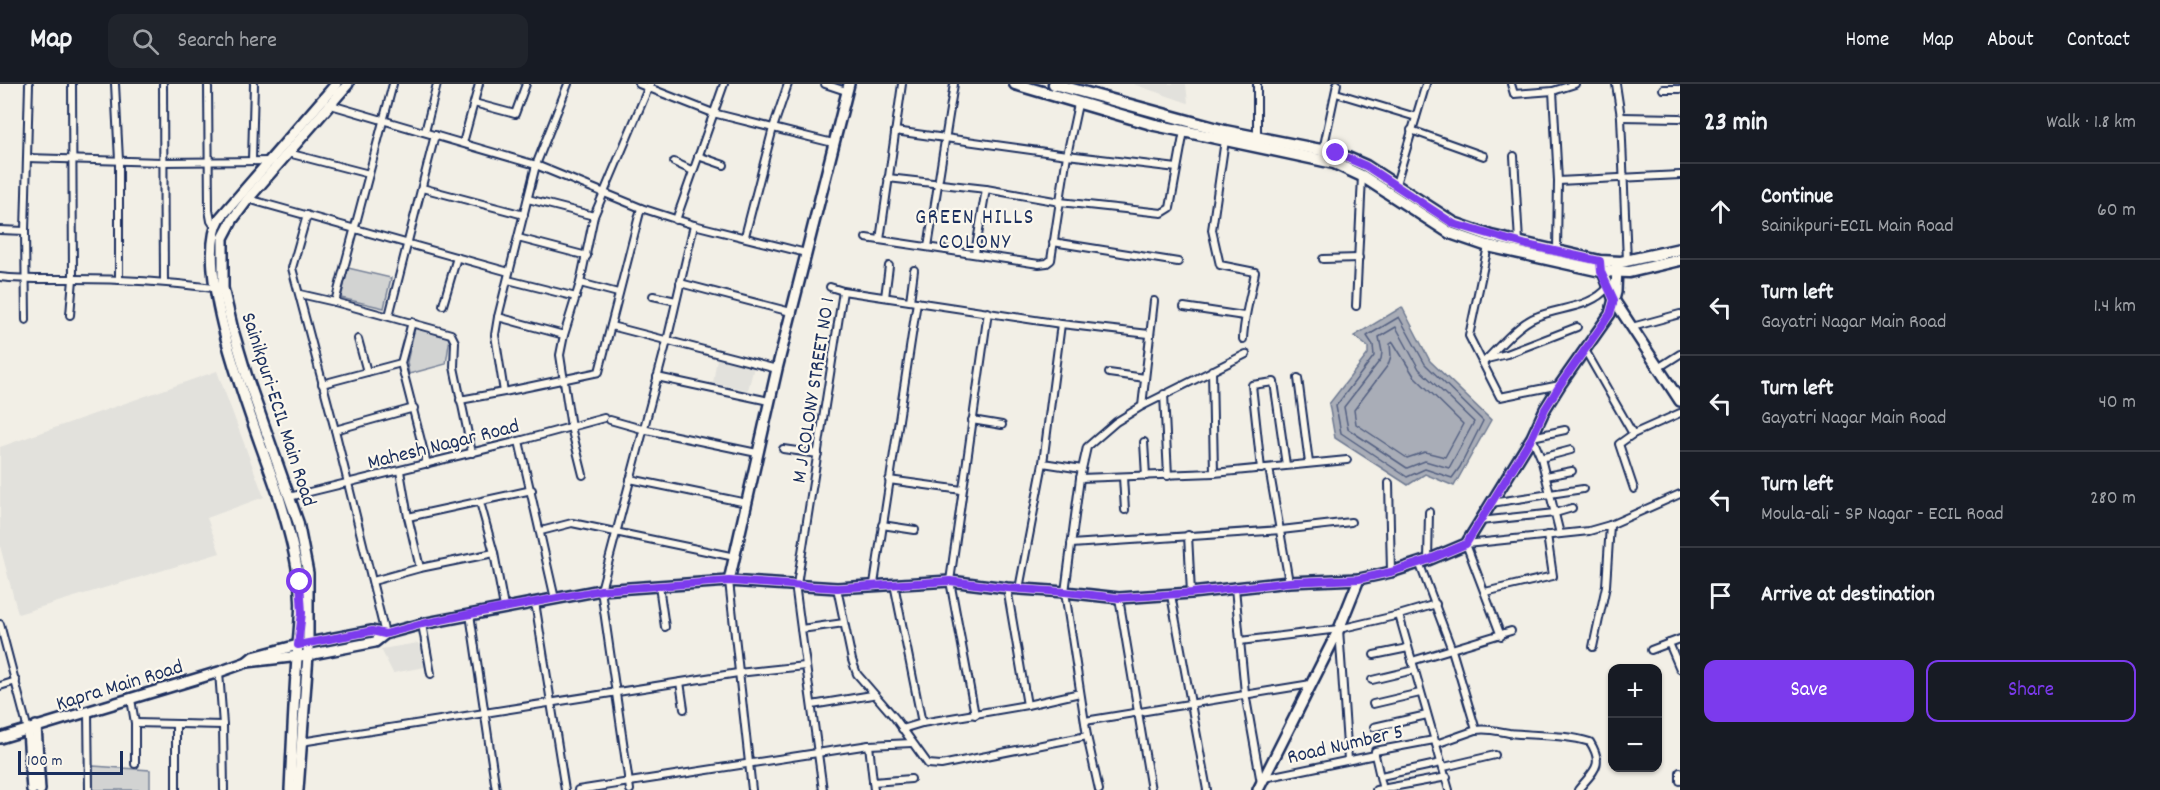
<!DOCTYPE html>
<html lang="en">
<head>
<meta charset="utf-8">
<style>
	:root { --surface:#171b24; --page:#20242c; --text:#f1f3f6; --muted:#9ea1a6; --line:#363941; --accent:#7c3aed }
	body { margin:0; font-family:Dekko,sans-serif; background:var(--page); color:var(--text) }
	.controls { position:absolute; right:18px; bottom:18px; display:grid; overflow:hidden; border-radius:12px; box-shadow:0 2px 4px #0004 }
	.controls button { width:54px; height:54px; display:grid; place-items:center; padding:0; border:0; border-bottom:2px solid var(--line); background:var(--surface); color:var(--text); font:30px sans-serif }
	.scale { position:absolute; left:18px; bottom:15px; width:105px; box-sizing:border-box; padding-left:6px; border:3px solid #1b2f5e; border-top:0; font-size:16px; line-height:21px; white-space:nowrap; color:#1b2f5e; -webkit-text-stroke:4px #fbf7ec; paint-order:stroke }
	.stop { position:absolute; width:18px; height:18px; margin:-14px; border:4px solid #7c3aed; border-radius:50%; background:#fff }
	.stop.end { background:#7c3aed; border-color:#fff; box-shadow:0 2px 6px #0008 }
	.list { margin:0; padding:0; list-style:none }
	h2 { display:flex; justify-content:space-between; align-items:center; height:78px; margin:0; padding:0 24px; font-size:26px }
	h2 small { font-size:20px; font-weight:400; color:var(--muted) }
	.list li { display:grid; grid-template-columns:39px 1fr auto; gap:18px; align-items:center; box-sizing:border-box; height:96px; padding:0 24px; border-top:2px solid var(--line) }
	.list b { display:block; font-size:22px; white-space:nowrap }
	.list p { margin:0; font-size:20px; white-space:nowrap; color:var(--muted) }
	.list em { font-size:20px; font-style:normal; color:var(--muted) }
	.actions { display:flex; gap:12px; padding:18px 24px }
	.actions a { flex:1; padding:14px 0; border:2px solid var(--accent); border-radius:12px; text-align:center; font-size:21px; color:var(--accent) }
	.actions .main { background:var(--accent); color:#fff }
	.icon { flex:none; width:33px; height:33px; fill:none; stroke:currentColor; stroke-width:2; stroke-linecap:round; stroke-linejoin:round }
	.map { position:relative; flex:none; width:1680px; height:706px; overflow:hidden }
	header { display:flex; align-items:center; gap:36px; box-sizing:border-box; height:84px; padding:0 30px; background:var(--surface); border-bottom:2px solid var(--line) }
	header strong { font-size:28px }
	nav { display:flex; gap:33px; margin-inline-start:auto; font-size:21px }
	.search { width:420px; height:54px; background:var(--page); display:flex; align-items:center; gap:15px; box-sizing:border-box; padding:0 21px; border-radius:12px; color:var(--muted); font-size:22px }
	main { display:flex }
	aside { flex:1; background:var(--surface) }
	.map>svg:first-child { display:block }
	.built { fill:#e2e1dc }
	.green { fill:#d2d3d2; stroke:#768198; stroke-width:1.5 }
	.water { fill:#a9adb7; stroke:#707b93; stroke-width:1.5 }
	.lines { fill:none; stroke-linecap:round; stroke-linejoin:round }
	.shore { stroke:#546182; stroke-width:1.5 }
	.street-casing { stroke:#1b2f5e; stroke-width:10 }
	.secondary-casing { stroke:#1b2f5e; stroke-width:14 }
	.primary-casing { stroke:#1b2f5e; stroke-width:15 }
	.street { stroke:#fbf7ec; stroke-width:6 }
	.secondary { stroke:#fbf7ec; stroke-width:9 }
	.primary { stroke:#fbf7ec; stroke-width:10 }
	.route { stroke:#7c3aed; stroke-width:8 }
	.labels { text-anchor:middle; stroke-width:4.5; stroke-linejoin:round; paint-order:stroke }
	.street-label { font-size:21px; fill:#1b2f5e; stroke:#fbf7ec }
	.neighbourhood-label { font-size:22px; letter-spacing:1.5px; fill:#1b2f5e; stroke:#fbf7ec }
</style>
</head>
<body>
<header>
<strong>Map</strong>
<div class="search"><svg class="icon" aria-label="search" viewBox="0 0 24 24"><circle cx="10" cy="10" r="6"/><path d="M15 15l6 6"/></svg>Search here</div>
<nav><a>Home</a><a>Map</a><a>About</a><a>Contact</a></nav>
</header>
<main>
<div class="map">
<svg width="1680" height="706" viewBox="0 0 1680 706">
	<rect width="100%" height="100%" fill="#f2efe6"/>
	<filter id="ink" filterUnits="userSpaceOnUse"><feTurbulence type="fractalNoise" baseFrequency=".0167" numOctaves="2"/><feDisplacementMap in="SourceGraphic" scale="12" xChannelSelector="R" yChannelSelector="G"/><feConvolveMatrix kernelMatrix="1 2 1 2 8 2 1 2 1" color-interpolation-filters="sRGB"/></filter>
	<g filter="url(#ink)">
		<g class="built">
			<path d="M1133 0H1186L1188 19Z"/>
			<path d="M717 274 754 283 748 306 713 299Z"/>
			<path d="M217 287 264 413 207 434 220 469 18 530 0 462V363Z"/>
			<path d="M418 559 430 582 393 589 381 565Z"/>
		</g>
		<g class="green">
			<path d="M348 184 391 194 384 224 341 214Z"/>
			<path d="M415 243 450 253 446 280 409 290 407 278Z"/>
			<path d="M93 682 150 686V706H93Z"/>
		</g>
		<path class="water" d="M1402 223 1430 277 1491 336 1454 402 1425 390 1408 401 1335 354 1329 320 1368 270V263L1354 252Z"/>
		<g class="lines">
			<g class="shore">
				<path d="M1399 233 1425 280 1483 337 1460 383 1452 394 1425 385 1407 393 1341 349 1336 322 1374 272 1373 261 1367 252Z"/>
				<path d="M1396 243 1419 285 1474 338 1449 384 1425 377 1407 384 1348 345 1344 323 1381 275 1382 268 1379 253Z"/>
				<path d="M1393 258 1414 292 1463 340 1445 373 1425 368 1407 374 1356 340 1354 326 1388 281 1391 272 1390 260Z"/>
			</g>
			<defs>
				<g id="street">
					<path d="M115 0 119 76V196"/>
					<path d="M163 0 164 198"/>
					<path d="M208 0 209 126 211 137 215 143"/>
					<path d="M639 0 713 29 833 59"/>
					<path d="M825 0 846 7"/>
					<path d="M1511 0 1514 10 1553 7 1575 0"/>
					<path d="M1616 0 1621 33 1627 177"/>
					<path d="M1663 5H1680"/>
					<path d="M1553 7 1558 97 1557 167"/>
					<path d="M1336 9 1416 33"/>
					<path d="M474 19 515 30 526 0"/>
					<path d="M331 21 536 81 641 124 694 141 806 169"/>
					<path d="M1621 33 1680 34"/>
					<path d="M1411 46 1484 72"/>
					<path d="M895 47 1067 71 1177 84"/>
					<path d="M425 48 437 0"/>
					<path d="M1257 53V0"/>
					<path d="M1225 56 1212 146 1220 181 1255 188C1251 211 1244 232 1243 255"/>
					<path d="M463 59 479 0"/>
					<path d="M1323 66 1337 0"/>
					<path d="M288 69 369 90"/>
					<path d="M698 72 724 81"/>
					<path d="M1514 72 1519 158"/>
					<path d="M27 74 162 78 272 77"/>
					<path d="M252 76 254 0"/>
					<path d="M674 78 693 87"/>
					<path d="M888 94 986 105 1060 118 1162 129 1170 124 1184 47"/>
					<path d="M1558 97 1680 91"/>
					<path d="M1396 100 1426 0"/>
					<path d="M422 104 524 131"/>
					<path d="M248 115 509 188"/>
					<path d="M528 115 594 132"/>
					<path d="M307 131 292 184 335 346 385 550"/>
					<path d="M676 136 724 0"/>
					<path d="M0 146 25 147"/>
					<path d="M745 152 773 44 788 0"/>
					<path d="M518 154 587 172"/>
					<path d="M866 154 1039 180 1047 179 1051 176 1067 71 1078 20"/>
					<path d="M880 156 902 0"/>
					<path d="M1053 158 1178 178"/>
					<path d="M1488 162 1469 252 1500 313 1560 301"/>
					<path d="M928 163 954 0"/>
					<path d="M975 169 986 105"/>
					<path d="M1323 175 1359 174"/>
					<path d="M0 193C25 196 49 195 75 195 121 195 168 198 214 204"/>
					<path d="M508 196 576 213"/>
					<path d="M580 199 618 209"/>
					<path d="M680 199 791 228"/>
					<path d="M830 203 843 207"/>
					<path d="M300 210 335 218 451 250 455 258 454 283 472 369"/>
					<path d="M653 212 676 217"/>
					<path d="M885 213 889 182"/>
					<path d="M910 217 914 186"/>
					<path d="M335 218 393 0"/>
					<path d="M443 221 457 173"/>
					<path d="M1356 222 1362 92"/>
					<path d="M1184 223 1244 232"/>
					<path d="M70 231 73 195 72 0"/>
					<path d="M389 232 435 51"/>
					<path d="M498 233 564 251"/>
					<path d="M26 236 25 147 29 0"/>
					<path d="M412 238 401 279 427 380"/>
					<path d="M611 242 777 285"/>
					<path d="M1632 243 1680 230"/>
					<path d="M358 255 367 288"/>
					<path d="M1585 266 1633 350 1680 329"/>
					<path d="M1487 275 1507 270 1577 243"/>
					<path d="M1483 279C1497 265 1518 240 1536 233 1559 223 1592 224 1608 203"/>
					<path d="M1658 284 1680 270"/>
					<path d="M1212 286 1214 389"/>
					<path d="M1109 289 1145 294"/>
					<path d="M657 293 769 317"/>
					<path d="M1298 294 1309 379"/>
					<path d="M322 300 401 279"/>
					<path d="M504 308 495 251 498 233 536 81 568 0"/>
					<path d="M1164 310 1168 392"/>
					<path d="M460 316 504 308 599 288 641 124"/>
					<path d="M1142 322 1154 217"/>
					<path d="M610 336 642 345 757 369"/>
					<path d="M972 336 1002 341"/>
					<path d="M335 346 414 324"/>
					<path d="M1633 350 1619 360 1634 405"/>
					<path d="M519 357 555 515"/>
					<path d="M1144 358 1146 392"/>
					<path d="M783 365 818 370"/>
					<path d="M1541 374 1571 366"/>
					<path d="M1043 379 1082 385"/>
					<path d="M1269 384 1289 498"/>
					<path d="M1261 385 1252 301 1274 298 1286 381"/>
					<path d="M400 387 408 433 420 484"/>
					<path d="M583 391 571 343 560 271 564 251 580 199 594 132 650 0"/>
					<path d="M1546 392 1572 387"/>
					<path d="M1123 393 1125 426"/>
					<path d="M1080 394 1214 389 1347 376"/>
					<path d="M630 395 747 419"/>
					<path d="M889 396 962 406"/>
					<path d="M1389 399 1391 488"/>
					<path d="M289 413 519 357 604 334"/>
					<path d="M480 418 494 469 504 523"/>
					<path d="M1491 419 1583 405"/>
					<path d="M408 433 532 406"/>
					<path d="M1480 437 1555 429 1572 424"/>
					<path d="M882 441 915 446"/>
					<path d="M541 447 572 439 735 473"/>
					<path d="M1560 450 1541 374 1532 353 1565 346"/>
					<path d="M1188 451 1191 509"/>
					<path d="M1071 460 1281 446 1351 438"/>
					<path d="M1428 476 1429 428"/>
					<path d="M1419 478 1452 566 1476 646 1436 660"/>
					<path d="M373 497 420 484 494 469"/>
					<path d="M729 497 752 706"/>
					<path d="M874 500 917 218"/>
					<path d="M894 500 922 639"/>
					<path d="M659 502 665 543"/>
					<path d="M837 504 852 576 857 590 895 634 928 680 941 681 1087 652 1065 508 1080 394 1087 363 1116 338 1142 322 1246 270"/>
					<path d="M1007 504 1027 621"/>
					<path d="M1235 504 1245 609 1261 699"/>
					<path d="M1019 505 1043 379 1061 240"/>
					<path d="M1485 508 1553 492 1547 451"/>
					<path d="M1171 511 1207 706"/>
					<path d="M1119 514 1151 706"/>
					<path d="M535 518 565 706"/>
					<path d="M470 530 496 706"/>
					<path d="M1399 531 1449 706"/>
					<path d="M0 540 28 646"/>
					<path d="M422 540 431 590"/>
					<path d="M801 545 796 507 843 207 1061 240 1149 250"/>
					<path d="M1339 545 1348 676"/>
					<path d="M1501 552 1466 460 1589 447 1610 441 1680 410"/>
					<path d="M1240 557 1339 545 1399 531 1436 520"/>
					<path d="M1669 559 1680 585"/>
					<path d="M1593 563 1606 502 1610 441"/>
					<path d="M1651 566 1680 555"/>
					<path d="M1374 571 1408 564"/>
					<path d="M1412 577 1511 547"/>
					<path d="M219 588 223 641 224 706"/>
					<path d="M1372 596 1414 586"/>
					<path d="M680 598 684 625"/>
					<path d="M0 602 16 597"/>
					<path d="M131 615 135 639V680"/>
					<path d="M1373 620 1420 609"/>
					<path d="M812 621 872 611"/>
					<path d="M88 628 89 706"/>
					<path d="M975 631 950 497 988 228"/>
					<path d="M1085 637 1311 600"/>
					<path d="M135 639 223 641"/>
					<path d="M1374 643 1427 631"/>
					<path d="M902 645 922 639 1027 621 1080 609"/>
					<path d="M1476 646C1488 644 1497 647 1509 649 1537 652 1564 650 1590 658 1605 682 1593 687 1578 706"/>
					<path d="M1087 652 1099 706"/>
					<path d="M301 658 738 589 805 582"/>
					<path d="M869 661 874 706"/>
					<path d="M1375 671 1383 706"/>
					<path d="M1444 683 1495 671"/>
					<path d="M1680 688V697"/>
					<path d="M1381 692 1441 679"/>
					<path d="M1264 694 1375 671V667L1434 656"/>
					<path d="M873 698 911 695"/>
					<path d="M176 706V641"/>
					<path d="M578 706 869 661 912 659"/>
					<path d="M630 706 601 506 667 257 694 141"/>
					<path d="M823 706 801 545 844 539"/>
					<path d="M1376 706 1447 693"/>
				</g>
				<g id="secondary">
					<path d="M1601 183 1614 216 1680 317"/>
					<path d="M729 497 777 285 849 0"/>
					<path d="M247 578 308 571 375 558 385 550 422 540 601 506 729 497 837 504 950 497 1007 504 1065 508 1119 514 1191 509 1289 498 1359 495 1391 488 1428 476 1466 460 1532 353 1545 325 1560 301 1610 230 1616 208 1617 181"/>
					<path d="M36 642 40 706"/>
					<path d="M28 646 32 706"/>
					<path d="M0 654 219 588 247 578 253 573 298 561 372 547 385 550"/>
					<path d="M290 706C292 662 294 618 297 574 299 541 304 518 297 484 293 460 286 436 279 413 260 354 189 187 220 134L336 0"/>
					<path d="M298 706 308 571V489L298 438 247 293 233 246 223 204V154L233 135 248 115 348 0"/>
					<path d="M1258 706 1339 545 1359 495"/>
				</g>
				<g id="primary">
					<path d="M1015 0 1155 41 1334 79 1362 92 1450 149 1488 162 1601 187 1629 188 1680 176"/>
					<path d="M1054 0 1225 47 1336 69 1366 82 1454 139 1491 152 1600 177 1621 178 1680 165"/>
				</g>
			</defs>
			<use href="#street" class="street-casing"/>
			<use href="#secondary" class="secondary-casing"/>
			<use href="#primary" class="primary-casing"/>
			<use href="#street" class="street"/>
			<use href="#secondary" class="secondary"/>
			<use href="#primary" class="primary"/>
		</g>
	</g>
	<g class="lines" filter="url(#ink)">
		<path class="route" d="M300 498 302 529 298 561 372 547 385 550 422 540 470 530 601 506 729 497 837 504 950 497 1007 504 1065 508 1119 514 1191 509 1290 498 1359 495 1391 488 1428 476 1466 460 1532 353 1545 325 1560 301 1610 230 1614 216 1601 188 1600 177 1527 161 1454 140 1366 82 1336 69"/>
	</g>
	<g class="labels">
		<g class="street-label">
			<text transform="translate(812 306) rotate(-81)" y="7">M J COLONY STREET NO 1</text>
			<text transform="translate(280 325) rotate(72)" y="7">Sainikpuri-ECIL Main Road</text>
			<text transform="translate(443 359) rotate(-14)" y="7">Mahesh Nagar Road</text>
			<text transform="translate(119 600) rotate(-17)" y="7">Kapra Main Road</text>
			<text transform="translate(1345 659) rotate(-13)" y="7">Road Number 5</text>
		</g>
		<g class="neighbourhood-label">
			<text x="975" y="139">GREEN HILLS<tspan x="975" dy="25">COLONY</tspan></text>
		</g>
	</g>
</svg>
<div class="controls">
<button>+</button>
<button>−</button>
</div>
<div class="scale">100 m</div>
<div class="stop" style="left:300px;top:498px"></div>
<div class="stop end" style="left:1336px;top:69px"></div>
</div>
<aside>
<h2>23 min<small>Walk · 1.8 km</small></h2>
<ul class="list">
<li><svg class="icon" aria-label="ahead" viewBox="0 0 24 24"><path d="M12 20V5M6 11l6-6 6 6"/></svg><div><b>Continue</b><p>Sainikpuri-ECIL Main Road</p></div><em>60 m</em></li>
<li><svg class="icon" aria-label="left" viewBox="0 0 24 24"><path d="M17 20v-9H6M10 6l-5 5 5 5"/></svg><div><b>Turn left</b><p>Gayatri Nagar Main Road</p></div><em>1.4 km</em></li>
<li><svg class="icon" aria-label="left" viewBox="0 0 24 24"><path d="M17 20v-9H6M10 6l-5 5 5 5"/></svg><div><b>Turn left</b><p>Gayatri Nagar Main Road</p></div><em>40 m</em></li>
<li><svg class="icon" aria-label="left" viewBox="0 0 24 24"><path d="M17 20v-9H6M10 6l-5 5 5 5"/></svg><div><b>Turn left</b><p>Moula-ali - SP Nagar - ECIL Road</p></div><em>280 m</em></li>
<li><svg class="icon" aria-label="arrive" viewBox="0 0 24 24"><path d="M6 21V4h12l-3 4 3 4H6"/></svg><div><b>Arrive at destination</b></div></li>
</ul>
<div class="actions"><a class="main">Save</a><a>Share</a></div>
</aside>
</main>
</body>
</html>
